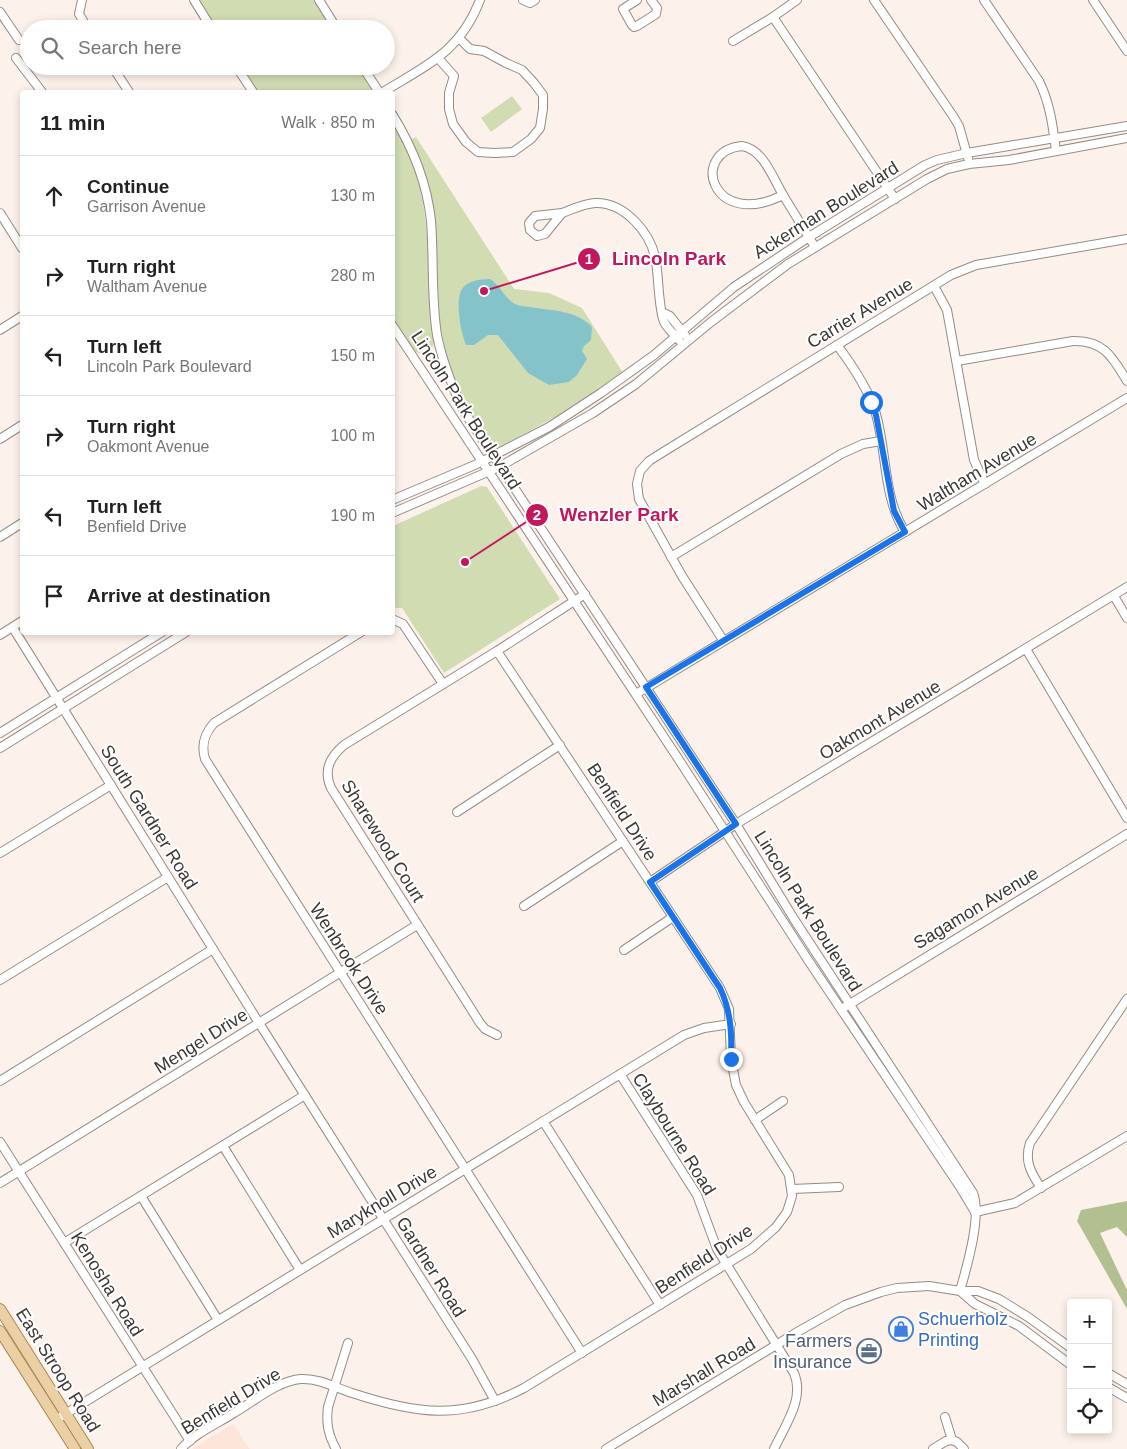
<!DOCTYPE html>
<html lang="en">
<head>
<meta charset="utf-8">
<style>
	:root { --surface:#fff; --page:#f6f6f6; --text:#222; --muted:#767676; --line:#e0e0e0 }
	body { margin:0; font-family:Arial,sans-serif; background:var(--page); color:var(--text) }
	.controls { position:absolute; right:15px; bottom:15px; display:grid; overflow:hidden; border-radius:5px; box-shadow:0 2px 8px #0003 }
	.controls button { width:45px; height:45px; display:grid; place-items:center; padding:0; border:0; border-bottom:1px solid var(--line); background:var(--surface); color:var(--text); font:25px sans-serif }
	.stop { position:absolute; width:15px; height:15px; margin:-11px; border:4px solid #1a73e8; border-radius:50%; background:#fff }
	.stop.end { background:#1a73e8; border-color:#fff; box-shadow:0 1px 5px #0008 }
	.list { margin:0; padding:0; list-style:none }
	h2 { display:flex; justify-content:space-between; align-items:center; height:65px; margin:0; padding:0 20px; font-size:21px }
	h2 small { font-size:16px; font-weight:400; color:var(--muted) }
	.list li { display:grid; grid-template-columns:32px 1fr auto; gap:15px; align-items:center; box-sizing:border-box; height:80px; padding:0 20px; border-top:1px solid var(--line) }
	.list b { display:block; font-size:19px; white-space:nowrap }
	.list p { margin:0; font-size:16px; white-space:nowrap; color:var(--muted) }
	.list em { font-size:16px; font-style:normal; color:var(--muted) }
	.icon { flex:none; width:28px; height:28px; fill:none; stroke:currentColor; stroke-width:2; stroke-linecap:round; stroke-linejoin:round }
	.map { position:relative; flex:none; width:1127px; height:1449px; overflow:hidden }
	.search { position:absolute; background:var(--surface); box-shadow:0 2px 8px #0003; left:20px; top:20px; width:375px; height:55px; display:flex; align-items:center; gap:12px; box-sizing:border-box; padding:0 18px; border-radius:28px; color:var(--muted); font-size:19px }
	.panel { position:absolute; background:var(--surface); box-shadow:0 2px 8px #0003; left:20px; top:90px; width:375px; height:545px; border-radius:5px }
	.map>svg:first-child { display:block }
	.commercial { fill:#fde5da }
	.green { fill:#d1dcb3 }
	.forest { fill:#b2bf90 }
	.water { fill:#85c3cb }
	.lines { fill:none; stroke-linecap:round; stroke-linejoin:round }
	.minor-casing { stroke:#958b85; stroke-width:10 }
	.major-casing { stroke:#a68757; stroke-width:12 }
	.minor { stroke:#fff; stroke-width:8 }
	.major { stroke:#ecd0a5; stroke-width:10 }
	.route { stroke:#1a73e8; stroke-width:6 }
	.labels { text-anchor:middle; stroke-width:4; stroke-linejoin:round; paint-order:stroke }
	.street-label { font-size:18px; fill:#3c3835; stroke:#fff }
	.shop-label { font-size:18px; fill:#366cbe; stroke:#fff; text-anchor:start }
	.service-label { font-size:18px; fill:#4e5e75; stroke:#fff; text-anchor:end }
	.leader { fill:none; stroke:#c2185b; stroke-width:2 }
	.callout-dot { fill:#c2185b; stroke:#fff; stroke-width:2 }
	.mark-label { font-size:15px; text-anchor:middle; font-weight:bold; fill:#fff }
	.callout-label { font-size:19px; text-anchor:middle; font-weight:bold; fill:#c2185b; stroke:#fff; stroke-width:4; stroke-linejoin:round; paint-order:stroke }
</style>
</head>
<body>
<div class="map">
<svg width="1127" height="1449" viewBox="0 0 1127 1449">
	<rect width="100%" height="100%" fill="#fdf2eb"/>
	<path class="commercial" d="M233 1424 250 1449H193V1448Z"/>
	<g class="green">
		<path d="M199 0H314L333 29H217Z"/>
		<path d="M241 66H357L372 90 371 92H258Z"/>
		<path d="M512 96 522 109 491 132 481 118Z"/>
		<path d="M392 122C429 184 428 235 430 304 430 317 434 330 434 343L432 348 421 354C408 351 400 330 393 320Z"/>
		<path d="M416 137 514 289 549 293 582 308 623 373 571 408 501 447C486 446 482 434 475 423 437 361 436 291 428 221 427 205 427 188 424 172 421 161 415 150 411 140Z"/>
		<path d="M481 486 487 487 560 599 444 673 402 608H396L393 604V526Z"/>
	</g>
	<path class="forest" d="M1127 1201V1237L1117 1227 1100 1233 1127 1290V1309L1077 1221 1081 1210Z"/>
	<path class="water" d="M490 279C501 286 505 299 515 304 519 306 525 306 530 307 552 311 577 310 592 327L591 340 584 346 582 351 587 359 577 375 569 382 549 385 528 373 498 335H488L474 345H466C462 334 460 325 459 313 457 288 463 280 490 279Z"/>
	<g class="lines">
		<defs>
			<g id="minor">
				<path d="M82 0 79 14 88 29"/>
				<path d="M194 0 212 29"/>
				<path d="M319 0 337 29"/>
				<path d="M523 0 530 3 535 0"/>
				<path d="M637 0 623 9 632 25 634 27 637 26 656 14 657 8 651 0"/>
				<path d="M874 0 953 116 959 126 968 158"/>
				<path d="M984 0 1039 81C1050 103 1053 127 1056 151"/>
				<path d="M1093 0 1127 51"/>
				<path d="M0 12 19 40"/>
				<path d="M773 17 895 199"/>
				<path d="M733 41 773 17 797 0"/>
				<path d="M16 58 42 92"/>
				<path d="M438 58 454 76 449 93V109L453 124 466 142 478 152 494 153 513 152 531 139 540 128 543 109V95L534 83 522 70 506 63 484 51 470 49 459 38"/>
				<path d="M112 66 129 92"/>
				<path d="M236 66 253 92"/>
				<path d="M362 66 379 92"/>
				<path d="M383 92C427 65 460 52 480 0"/>
				<path d="M392 114C412 146 427 183 431 221 434 259 431 297 437 335 442 361 452 386 463 410L736 824 794 919 973 1193C982 1216 967 1266 960 1291"/>
				<path d="M742 146C763 149 773 178 783 195 711 231 689 151 742 146Z"/>
				<path d="M783 195 815 247"/>
				<path d="M0 213 22 248"/>
				<path d="M562 213C573 209 583 204 595 203 625 202 652 234 656 262 659 281 658 300 663 319 665 327 674 334 679 340"/>
				<path d="M562 213 545 234 537 236 530 230 529 223 535 216Z"/>
				<path d="M934 286 947 310 974 460 985 484"/>
				<path d="M662 312 670 316 685 335"/>
				<path d="M392 325 681 763 808 960 960 1187 975 1212"/>
				<path d="M0 330 22 316"/>
				<path d="M837 345C852 365 869 390 876 414 887 453 883 497 905 532"/>
				<path d="M957 361 1073 341C1104 340 1113 358 1127 381"/>
				<path d="M0 439 22 425"/>
				<path d="M392 500 477 464 549 427 601 393 654 355 734 287 809 237 925 165 937 160 967 153 1127 126"/>
				<path d="M392 513 499 467 593 413 636 384 711 322 788 264 927 179 947 169 969 164 1009 160 1127 138"/>
				<path d="M0 537 22 523"/>
				<path d="M671 557 841 454 863 444 881 441"/>
				<path d="M1114 596 1127 618"/>
				<path d="M392 619 403 624 443 684"/>
				<path d="M13 628 259 1023 472 1359 495 1401"/>
				<path d="M361 632 214 723C204 734 201 745 205 759L582 1353"/>
				<path d="M0 635 22 621"/>
				<path d="M723 640 682 576 639 499 637 484 640 471 649 461 660 454 951 275 976 265 1127 239"/>
				<path d="M1026 649 1127 818"/>
				<path d="M636 694 1127 398"/>
				<path d="M0 733 162 632"/>
				<path d="M0 748 186 632"/>
				<path d="M457 812 560 745"/>
				<path d="M0 853 111 785"/>
				<path d="M650 882 736 824 1127 587"/>
				<path d="M524 906 623 841"/>
				<path d="M624 950 673 917"/>
				<path d="M0 980 168 877"/>
				<path d="M845 1007 1127 834"/>
				<path d="M497 1035 485 1029 480 1023 331 788C323 770 330 757 344 745L497 651 585 594"/>
				<path d="M620 1074 697 1195 717 1249 794 1373C805 1399 785 1425 774 1449"/>
				<path d="M0 1081 213 949"/>
				<path d="M755 1120 783 1101"/>
				<path d="M543 1121 660 1305"/>
				<path d="M0 1142 190 1441"/>
				<path d="M223 1146 300 1270"/>
				<path d="M0 1183 417 925"/>
				<path d="M1041 1188C1031 1173 1024 1161 1030 1143L1127 999"/>
				<path d="M792 1189 839 1187"/>
				<path d="M141 1196 218 1320"/>
				<path d="M975 1212 1015 1203 1127 1136"/>
				<path d="M64 1243 305 1095"/>
				<path d="M960 1291 975 1304 1019 1326 1071 1365"/>
				<path d="M1108 1373 1127 1384"/>
				<path d="M1108 1387 1127 1398"/>
				<path d="M62 1416 684 1035 704 1028 731 1024"/>
				<path d="M945 1417 952 1440"/>
				<path d="M952 1440 957 1442 964 1449"/>
				<path d="M181 1449C195 1433 217 1424 234 1413 253 1402 279 1380 301 1379 319 1378 336 1388 352 1393 416 1414 461 1421 524 1388L751 1249 776 1227 787 1212 792 1196 789 1175 744 1102 736 1085 731 1059 729 1009 720 988 497 651"/>
				<path d="M336 1449C328 1435 326 1423 328 1407L348 1343"/>
				<path d="M606 1449 799 1331 845 1305 881 1292 897 1288 929 1286 960 1291H978L999 1299 1028 1317 1071 1348"/>
				<path d="M933 1449 946 1441 952 1440"/>
			</g>
			<g id="major">
				<path d="M0 1309 88 1449"/>
				<path d="M0 1331 75 1449"/>
			</g>
		</defs>
		<use href="#minor" class="minor-casing"/>
		<use href="#major" class="major-casing"/>
		<use href="#minor" class="minor"/>
		<use href="#major" class="major"/>
	</g>
	<g class="lines">
		<path class="route" d="M731 1059C732 1034 731 1011 720 988L650 882 736 824 646 687 905 532 894 511 876 415 871 402"/>
	</g>
	<defs>
		<symbol id="shop-ring" viewBox="-11 -11 22 22"><circle r="9.5" fill="#fff" stroke="#3f7fe0" stroke-width="1.5"/><path d="M-5-2.5h2.3a2.7 3.5 0 0 1 5.4 0H5L5.5 6h-11ZM-1.5-2.5h3a1.5 2.3 0 0 0-3 0Z" fill="#3f7fe0"/></symbol>
		<symbol id="office-ring" viewBox="-11 -11 22 22"><circle r="9.5" fill="#fff" stroke="#5c6f8a" stroke-width="1.5"/><path d="M-6-3h4V-5.5h4V-3h4V5H-6ZM-1-4.5V-3h2v-1.5ZM-6 0V1H6V0Z" fill="#5c6f8a"/></symbol>
	</defs>
	<g fill-rule="evenodd">
		<use href="#shop-ring" x="887" y="1315" width="28" height="28"/>
		<use href="#office-ring" x="855" y="1337" width="28" height="28"/>
	</g>
	<g class="labels">
		<g class="street-label">
			<text transform="translate(826 210) rotate(-32)" y="6">Ackerman Boulevard</text>
			<text transform="translate(860 313) rotate(-31)" y="6">Carrier Avenue</text>
			<text transform="translate(466 410) rotate(57)" y="6">Lincoln Park Boulevard</text>
			<text transform="translate(977 472) rotate(-31)" y="6">Waltham Avenue</text>
			<text transform="translate(880 720) rotate(-31)" y="6">Oakmont Avenue</text>
			<text transform="translate(622 812) rotate(57)" y="6">Benfield Drive</text>
			<text transform="translate(149 817) rotate(58)" y="6">South Gardner Road</text>
			<text transform="translate(383 841) rotate(58)" y="6">Sharewood Court</text>
			<text transform="translate(976 908) rotate(-31)" y="6">Sagamon Avenue</text>
			<text transform="translate(808 911) rotate(58)" y="6">Lincoln Park Boulevard</text>
			<text transform="translate(349 959) rotate(57)" y="6">Wenbrook Drive</text>
			<text transform="translate(201 1041) rotate(-32)" y="6">Mengel Drive</text>
			<text transform="translate(674 1134) rotate(58)" y="6">Claybourne Road</text>
			<text transform="translate(382 1202) rotate(-31)" y="6">Maryknoll Drive</text>
			<text transform="translate(704 1259) rotate(-33)" y="6">Benfield Drive</text>
			<text transform="translate(431 1267) rotate(58)" y="6">Gardner Road</text>
			<text transform="translate(107 1284) rotate(58)" y="6">Kenosha Road</text>
			<text transform="translate(58 1370) rotate(58)" y="6">East Stroop Road</text>
			<text transform="translate(704 1372) rotate(-31)" y="6">Marshall Road</text>
			<text transform="translate(231 1401) rotate(-31)" y="6">Benfield Drive</text>
		</g>
		<g class="shop-label">
			<text x="918" y="1325">Schuerholz<tspan x="918" dy="21">Printing</tspan></text>
		</g>
		<g class="service-label">
			<text x="852" y="1347">Farmers<tspan x="852" dy="21">Insurance</tspan></text>
		</g>
	</g>
	<path class="leader" d="M484 291L589 259M465 562L537 515"/>
	<g class="callout-dot">
		<circle cx="484" cy="291" r="5"/>
		<circle cx="465" cy="562" r="5"/>
		<circle cx="589" cy="259" r="12"/>
		<circle cx="537" cy="515" r="12"/>
	</g>
	<g class="mark-label">
		<text x="589" y="264">1</text>
		<text x="537" y="520">2</text>
	</g>
	<g class="callout-label">
		<text x="669" y="265">Lincoln Park</text>
		<text x="619" y="521">Wenzler Park</text>
	</g>
</svg>
<div class="controls">
<button>+</button>
<button>−</button>
<button><svg class="icon" aria-label="locate" viewBox="0 0 24 24"><circle cx="12" cy="12" r="6"/><path d="M12 2v4M12 18v4M2 12h4M18 12h4"/></svg></button>
</div>
<div class="stop" style="left:871px;top:402px"></div>
<div class="stop end" style="left:731px;top:1059px"></div>
<div class="search"><svg class="icon" aria-label="search" viewBox="0 0 24 24"><circle cx="10" cy="10" r="6"/><path d="M15 15l6 6"/></svg>Search here</div>
<section class="panel">
<h2>11 min<small>Walk · 850 m</small></h2>
<ul class="list">
<li><svg class="icon" aria-label="ahead" viewBox="0 0 24 24"><path d="M12 20V5M6 11l6-6 6 6"/></svg><div><b>Continue</b><p>Garrison Avenue</p></div><em>130 m</em></li>
<li><svg class="icon" aria-label="right" viewBox="0 0 24 24"><path d="M7 20v-9h11M14 6l5 5-5 5"/></svg><div><b>Turn right</b><p>Waltham Avenue</p></div><em>280 m</em></li>
<li><svg class="icon" aria-label="left" viewBox="0 0 24 24"><path d="M17 20v-9H6M10 6l-5 5 5 5"/></svg><div><b>Turn left</b><p>Lincoln Park Boulevard</p></div><em>150 m</em></li>
<li><svg class="icon" aria-label="right" viewBox="0 0 24 24"><path d="M7 20v-9h11M14 6l5 5-5 5"/></svg><div><b>Turn right</b><p>Oakmont Avenue</p></div><em>100 m</em></li>
<li><svg class="icon" aria-label="left" viewBox="0 0 24 24"><path d="M17 20v-9H6M10 6l-5 5 5 5"/></svg><div><b>Turn left</b><p>Benfield Drive</p></div><em>190 m</em></li>
<li><svg class="icon" aria-label="arrive" viewBox="0 0 24 24"><path d="M6 21V4h12l-3 4 3 4H6"/></svg><div><b>Arrive at destination</b></div></li>
</ul>
</section>
</div>
</body>
</html>
